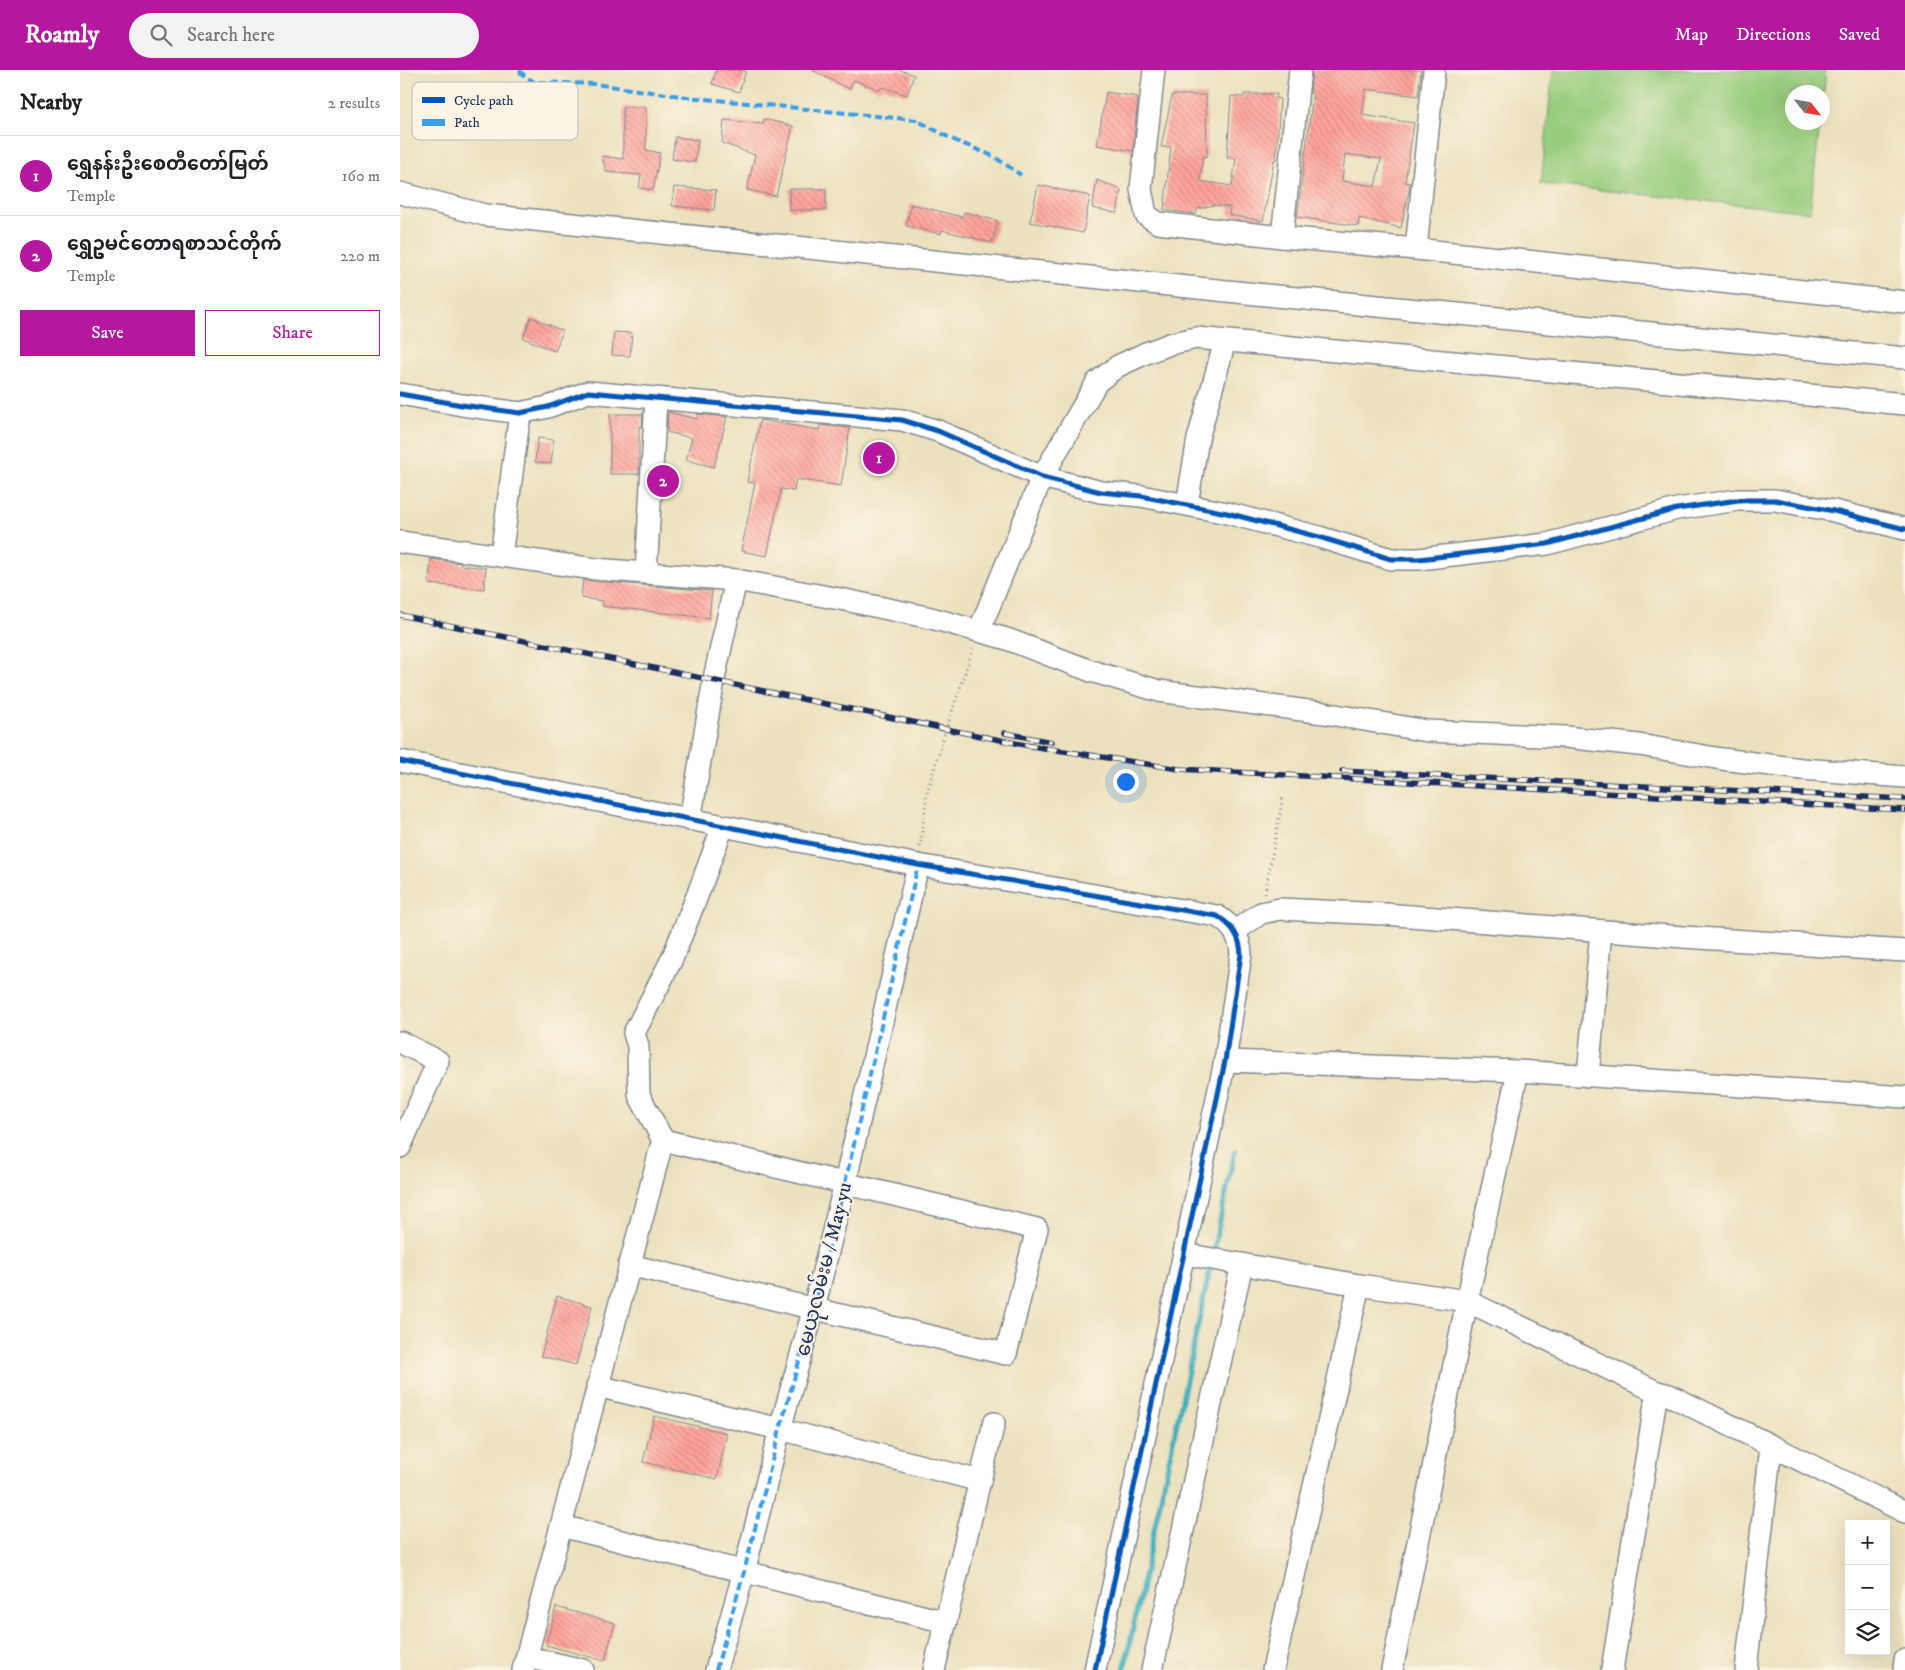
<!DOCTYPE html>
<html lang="en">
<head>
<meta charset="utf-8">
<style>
	:root { --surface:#fff; --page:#f2f2f2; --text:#202124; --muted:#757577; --line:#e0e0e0; --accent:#b5179e }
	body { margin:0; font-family:"IM FELL DW Pica","Noto Sans Myanmar",serif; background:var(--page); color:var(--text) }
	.controls { position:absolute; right:15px; bottom:15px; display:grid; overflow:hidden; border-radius:0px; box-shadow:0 5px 20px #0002 }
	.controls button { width:45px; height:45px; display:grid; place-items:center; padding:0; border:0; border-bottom:1px solid var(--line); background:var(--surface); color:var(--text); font:25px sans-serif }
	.compass { position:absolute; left:1385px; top:15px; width:45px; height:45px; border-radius:50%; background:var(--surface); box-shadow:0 5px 20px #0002; rotate:121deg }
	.you { position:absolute; left:725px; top:711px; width:18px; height:18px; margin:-12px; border:4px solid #fff; border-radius:50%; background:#1a73e8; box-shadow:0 0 0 8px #1a73e833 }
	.badge { display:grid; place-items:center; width:32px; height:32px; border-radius:50%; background:var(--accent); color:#fff; font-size:16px; font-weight:700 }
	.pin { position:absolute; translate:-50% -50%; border:2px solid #fff; box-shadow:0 1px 5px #0006 }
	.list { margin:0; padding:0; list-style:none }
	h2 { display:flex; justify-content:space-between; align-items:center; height:65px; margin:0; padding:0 20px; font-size:21px }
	h2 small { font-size:16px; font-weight:400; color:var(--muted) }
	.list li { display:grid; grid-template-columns:32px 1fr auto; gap:15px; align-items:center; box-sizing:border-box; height:80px; padding:0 20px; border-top:1px solid var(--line) }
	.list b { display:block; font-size:19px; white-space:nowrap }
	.list p { margin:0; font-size:16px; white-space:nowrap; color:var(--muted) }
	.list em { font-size:16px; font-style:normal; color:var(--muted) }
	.actions { display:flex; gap:10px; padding:15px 20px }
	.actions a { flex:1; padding:11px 0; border:1px solid var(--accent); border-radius:0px; text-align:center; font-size:18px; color:var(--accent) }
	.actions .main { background:var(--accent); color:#fff }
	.icon { flex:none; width:28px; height:28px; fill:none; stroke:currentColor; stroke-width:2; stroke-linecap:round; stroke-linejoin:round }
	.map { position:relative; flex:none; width:1505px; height:1600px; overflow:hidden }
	header { display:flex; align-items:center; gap:30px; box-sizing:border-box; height:70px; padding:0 25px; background:var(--accent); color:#fff }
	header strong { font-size:24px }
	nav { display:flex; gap:28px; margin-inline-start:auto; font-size:18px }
	.search { width:350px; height:45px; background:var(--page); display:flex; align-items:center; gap:12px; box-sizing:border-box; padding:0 18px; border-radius:28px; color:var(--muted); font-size:19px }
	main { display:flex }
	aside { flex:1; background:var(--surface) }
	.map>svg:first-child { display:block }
	.pitch { fill:#99cd7e; stroke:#5a7e6e }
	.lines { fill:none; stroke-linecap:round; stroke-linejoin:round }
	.stream { stroke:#41aebf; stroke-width:5 }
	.building { fill:url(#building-back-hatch); fill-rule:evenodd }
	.minor-casing { stroke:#83888e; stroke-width:24 }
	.path { stroke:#83888e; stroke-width:3; stroke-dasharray:1 4; stroke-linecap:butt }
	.minor { stroke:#fff; stroke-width:21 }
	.rail-casing { stroke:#1b2f5e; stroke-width:5.5 }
	.rail { stroke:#fcf5e5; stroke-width:4; stroke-dasharray:11; stroke-linecap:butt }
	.quiet { stroke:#3b9de6; stroke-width:4; stroke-dasharray:8 4; stroke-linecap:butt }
	.cycleway-casing { stroke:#fcf5e5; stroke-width:8 }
	.cycleway { stroke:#0057b8; stroke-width:5 }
	.labels { text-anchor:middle; stroke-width:4; stroke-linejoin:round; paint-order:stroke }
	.street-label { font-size:20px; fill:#1b2f5e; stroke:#fcf5e5 }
	.key { fill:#fcf5e5; stroke:#b8babc; stroke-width:1 }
	.key-label { font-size:14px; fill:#1b2f5e }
</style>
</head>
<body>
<header>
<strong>Roamly</strong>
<div class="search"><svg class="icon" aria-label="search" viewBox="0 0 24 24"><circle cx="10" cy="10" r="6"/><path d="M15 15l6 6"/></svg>Search here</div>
<nav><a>Map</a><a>Directions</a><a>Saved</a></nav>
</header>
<main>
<aside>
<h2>Nearby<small>2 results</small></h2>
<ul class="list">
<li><span class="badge">1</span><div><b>ရွှေနန်းဦးစေတီတော်မြတ်</b><p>Temple</p></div><em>160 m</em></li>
<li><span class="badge">2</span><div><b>ရွှေဥမင်တောရစာသင်တိုက်</b><p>Temple</p></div><em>220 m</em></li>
</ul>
<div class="actions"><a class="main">Save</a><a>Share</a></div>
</aside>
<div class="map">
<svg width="1505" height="1600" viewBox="0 0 1505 1600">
	<defs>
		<pattern id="building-back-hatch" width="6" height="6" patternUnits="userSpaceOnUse" patternTransform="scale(1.25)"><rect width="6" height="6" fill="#ffa49c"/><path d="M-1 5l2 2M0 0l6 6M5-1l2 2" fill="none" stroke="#ce8682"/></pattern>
	</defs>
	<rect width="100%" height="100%" fill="#fcf5e5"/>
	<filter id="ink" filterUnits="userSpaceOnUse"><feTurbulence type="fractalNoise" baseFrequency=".02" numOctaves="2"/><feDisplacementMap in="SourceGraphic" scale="10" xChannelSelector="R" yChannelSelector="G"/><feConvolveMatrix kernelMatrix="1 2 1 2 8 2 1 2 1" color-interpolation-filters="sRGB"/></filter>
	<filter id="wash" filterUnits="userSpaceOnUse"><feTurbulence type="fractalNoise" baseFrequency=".0096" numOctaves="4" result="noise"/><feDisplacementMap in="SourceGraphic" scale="20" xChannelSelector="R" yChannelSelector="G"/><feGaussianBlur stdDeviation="1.12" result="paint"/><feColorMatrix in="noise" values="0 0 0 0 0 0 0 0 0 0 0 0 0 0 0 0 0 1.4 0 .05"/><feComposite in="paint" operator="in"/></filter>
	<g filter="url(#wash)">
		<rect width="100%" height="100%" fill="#ebe1be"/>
		<path class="pitch" d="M1153 0H1426L1423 29 1422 22H1392V52L1420 53 1410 142 1141 114Z"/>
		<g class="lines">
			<g class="stream">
				<path d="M813 1183 835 1081"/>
				<path d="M724 1600 811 1194"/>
			</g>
		</g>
		<g id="blocks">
			<g class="building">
				<path d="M316 0H346L339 22 312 14Z"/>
				<path d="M412 0H500L514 5 507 25 482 17 480 20 454 10 449 19Z"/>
				<path d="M912 0H1021L1018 26 966 19 962 45 1014 53 1005 112 1010 113 1009 121 1001 158 959 148 958 156 897 147 913 24 910 23ZM945 84 981 89 975 116 942 111Z"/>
				<path d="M706 22 738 27 733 81 697 75Z"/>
				<path d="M844 24H877L876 28 880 29 876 90H874L863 151 829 145 830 137 814 135 797 139 796 144 764 140 771 77H761L772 25H806L807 87 803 86 800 111 832 116 836 88H827L831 26 844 27Z"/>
				<path d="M223 37H246V80L260 83 253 120 239 118 241 105 206 102 202 86 223 89Z"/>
				<path d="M364 49 393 56 376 126 347 120 355 85 322 73 324 50 363 54Z"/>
				<path d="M275 67 298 70 295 92 272 89Z"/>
				<path d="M697 110 721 120 717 143 692 138Z"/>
				<path d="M638 115 690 126 683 163 630 152Z"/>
				<path d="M274 117 316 120 314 140 272 136Z"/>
				<rect x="389" y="119" width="37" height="21"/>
				<path d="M511 134 562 147 564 142 598 151 592 173 542 160 541 164 506 156Z"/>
				<path d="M131 247 163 261 155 281 123 268Z"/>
				<path d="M214 262 232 263 230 286 212 285Z"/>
				<path d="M268 342 297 349 298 344 327 347 314 397 286 390 292 368 267 362Z"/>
				<path d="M210 344H243L242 357 239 356V404H210Z"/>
				<path d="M360 350 419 360 420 355 450 358 441 416 396 409 394 421 381 419 367 486 341 481 355 413 347 412Z"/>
				<path d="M138 368 154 370 151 394 135 392Z"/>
				<path d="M477 378 485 382 487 390 482 397 477 398 470 395 465 387Z"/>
				<path d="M31 489 61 493 60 495 86 498 84 519 29 514Z"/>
				<path d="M183 510 312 521 309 548 202 536 203 531 181 528Z"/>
				<path d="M157 1226 192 1236 176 1295 141 1286Z"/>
				<path d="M254 1346 327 1363 317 1409 243 1392Z"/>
				<path d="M156 1537 215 1553 205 1591 146 1575Z"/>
			</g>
		</g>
	</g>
	<g filter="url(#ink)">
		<use href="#blocks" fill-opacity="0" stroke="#83888e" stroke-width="1"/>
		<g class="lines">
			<defs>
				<g id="minor">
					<path d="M754 0 741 119 746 145 758 153 882 167 1016 179 1505 232"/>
					<path d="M0 123 85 145 876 226 1505 288"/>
					<path d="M882 167 900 0"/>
					<path d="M1016 179 1034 0"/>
					<path d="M0 324 62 335 120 343 148 337 188 322 502 350 538 361 642 407 701 422 741 426 827 443 919 467 991 489H1019L1147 474 1277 439 1338 430H1375L1434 441 1505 459"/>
					<path d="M787 434 798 369 825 271"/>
					<path d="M0 472 195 499 336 510 445 530 531 548 607 569 691 601 759 621 924 643 1027 661 1165 667 1239 675 1322 689 1402 699 1505 707"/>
					<path d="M101 486 120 343"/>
					<path d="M246 503 256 329"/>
					<path d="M579 561 642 407 697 312 718 296 746 283 770 274 796 268 1505 334"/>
					<path d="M0 691 518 795 817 846C832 855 840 866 841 884L825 991 695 1600"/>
					<path d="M290 750 315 604 336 510"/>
					<path d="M835 861 861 843 880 839 984 844 1283 867 1505 881"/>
					<path d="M0 972 38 991 0 1077"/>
					<path d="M825 991 1118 1001 1505 1027"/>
					<path d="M1188 1006 1201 861"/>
					<path d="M264 1072 239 1025 238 976 234 963 272 889 299 821 323 756"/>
					<path d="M784 1184 959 1215 1067 1231 1257 1322"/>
					<path d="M197 1316 380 1359 580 1411"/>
					<path d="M161 1456 546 1552"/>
					<path d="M127 1587 183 1600"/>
					<path d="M123 1600 261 1077 264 1072H271L637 1159 606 1284 229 1195"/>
					<path d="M316 1600 344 1502 380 1359 414 1238 445 1113 518 795"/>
					<path d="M534 1600 594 1353"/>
					<path d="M752 1600 842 1194"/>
					<path d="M873 1600 959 1215"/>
					<path d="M992 1600 1067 1231 1118 1001"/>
					<path d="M1212 1600 1257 1322 1269 1325 1505 1442"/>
					<path d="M1346 1600 1371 1376"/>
					<path d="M1504 1600 1505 1590"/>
				</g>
			</defs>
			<use href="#minor" class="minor-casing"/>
			<g class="path">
				<path d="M520 777 527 723 546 659 573 579"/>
				<path d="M865 823 883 727"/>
			</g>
			<use href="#minor" class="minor"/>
			<defs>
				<g id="rail">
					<path d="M0 545 546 659 625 675 779 699 1505 740"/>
					<path d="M605 663 652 672"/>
					<path d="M942 701 1505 729"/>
				</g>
			</defs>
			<use href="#rail" class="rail-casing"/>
			<use href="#rail" class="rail"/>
			<g class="quiet">
				<path d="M120 0 121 3 134 12 195 14 287 27 516 50 556 71 593 86 621 105"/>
				<path d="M316 1600 344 1502 380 1359 414 1238 445 1113 518 795"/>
			</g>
			<defs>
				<g id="cycleway">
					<path d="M0 324 62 335 120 343 148 337 188 322 502 350 538 361 642 407 701 422 741 426 827 443 919 467 991 489H1019L1147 474 1277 439 1338 430H1375L1434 441 1505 459"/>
					<path d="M0 691 518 795 817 846C832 855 840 866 841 884L825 991 695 1600"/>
				</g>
			</defs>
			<use href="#cycleway" class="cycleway-casing"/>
			<use href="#cycleway" class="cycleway"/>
		</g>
	</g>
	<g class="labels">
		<g class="street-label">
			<text transform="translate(423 1199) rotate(-76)" y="7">မေယုလမ်းမ / May yu</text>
		</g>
	</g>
	<rect x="12" y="12" width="166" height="58" rx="8" class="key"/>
	<rect x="22" y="27" width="23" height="6" fill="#0057b8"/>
	<rect x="22" y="49" width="23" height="7" fill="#3b9de6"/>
	<g class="key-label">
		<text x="54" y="35">Cycle path</text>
		<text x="54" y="57">Path</text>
	</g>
</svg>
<div class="controls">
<button>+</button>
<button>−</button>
<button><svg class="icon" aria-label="layers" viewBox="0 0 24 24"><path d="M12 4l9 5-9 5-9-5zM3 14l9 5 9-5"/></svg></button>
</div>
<svg class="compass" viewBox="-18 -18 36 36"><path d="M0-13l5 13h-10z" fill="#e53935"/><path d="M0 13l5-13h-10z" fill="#757577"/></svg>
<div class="you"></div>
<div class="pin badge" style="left:479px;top:388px">1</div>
<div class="pin badge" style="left:263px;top:411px">2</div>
</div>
</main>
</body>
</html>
